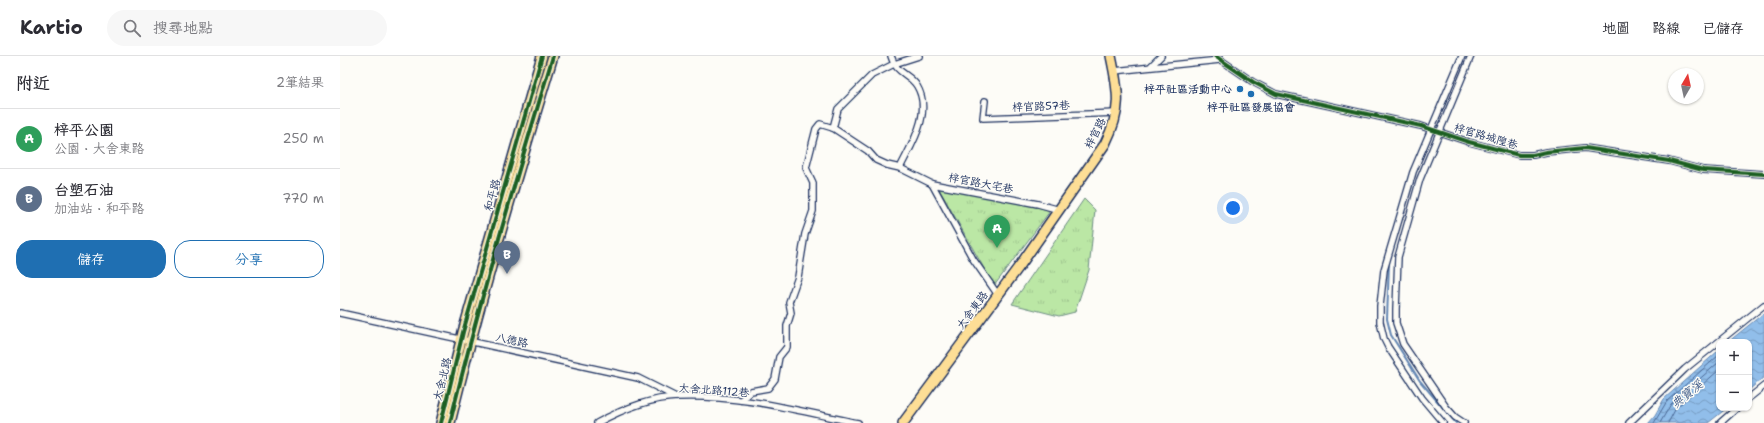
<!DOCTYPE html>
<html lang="zh-TW">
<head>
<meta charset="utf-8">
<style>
	:root { --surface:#fff; --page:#f7f7f7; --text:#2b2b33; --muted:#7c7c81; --line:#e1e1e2; --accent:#1f6fb2 }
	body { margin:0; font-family:"Shantell Sans","LXGW WenKai TC",sans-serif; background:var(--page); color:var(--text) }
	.controls { position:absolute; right:12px; bottom:12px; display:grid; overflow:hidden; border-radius:8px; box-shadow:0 1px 3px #0004 }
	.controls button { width:36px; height:36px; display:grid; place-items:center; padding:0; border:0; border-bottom:1px solid var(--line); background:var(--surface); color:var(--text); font:20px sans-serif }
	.compass { position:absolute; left:1328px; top:12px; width:36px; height:36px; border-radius:50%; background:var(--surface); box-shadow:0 1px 3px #0004; rotate:9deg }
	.you { position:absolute; left:893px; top:152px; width:14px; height:14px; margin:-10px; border:3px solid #fff; border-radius:50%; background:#1a73e8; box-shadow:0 0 0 6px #1a73e833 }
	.badge { display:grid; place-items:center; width:26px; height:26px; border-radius:50%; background:var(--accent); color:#fff; font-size:13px; font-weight:700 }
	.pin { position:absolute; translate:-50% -33px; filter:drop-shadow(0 1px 2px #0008) }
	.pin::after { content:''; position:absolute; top:21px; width:14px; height:12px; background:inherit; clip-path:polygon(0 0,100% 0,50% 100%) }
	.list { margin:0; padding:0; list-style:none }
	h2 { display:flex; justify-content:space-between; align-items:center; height:52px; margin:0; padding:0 16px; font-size:17px }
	h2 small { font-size:13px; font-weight:400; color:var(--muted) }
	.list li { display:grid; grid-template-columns:26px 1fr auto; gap:12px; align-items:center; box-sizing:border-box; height:60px; padding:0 16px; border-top:1px solid var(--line) }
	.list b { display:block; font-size:15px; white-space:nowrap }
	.list p { margin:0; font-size:13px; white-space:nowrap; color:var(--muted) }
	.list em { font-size:13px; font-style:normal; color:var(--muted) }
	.actions { display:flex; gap:8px; padding:12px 16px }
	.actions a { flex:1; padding:9px 0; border:1px solid var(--accent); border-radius:16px; text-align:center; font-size:14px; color:var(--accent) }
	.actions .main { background:var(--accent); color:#fff }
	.icon { flex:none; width:22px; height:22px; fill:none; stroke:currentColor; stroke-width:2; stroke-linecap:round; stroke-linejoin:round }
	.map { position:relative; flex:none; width:1424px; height:367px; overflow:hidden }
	header { display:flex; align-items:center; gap:24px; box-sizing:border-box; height:56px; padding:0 20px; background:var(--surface); border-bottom:1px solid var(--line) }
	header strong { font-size:19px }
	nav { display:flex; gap:22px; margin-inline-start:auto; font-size:14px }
	.search { width:280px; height:36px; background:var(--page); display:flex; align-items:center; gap:10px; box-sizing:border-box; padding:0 14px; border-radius:22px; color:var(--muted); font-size:15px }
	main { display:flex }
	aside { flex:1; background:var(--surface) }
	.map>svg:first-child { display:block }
	.park { fill:url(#park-tufts); stroke:#6b8b82 }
	.water { fill:url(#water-waves); stroke:#6285b2 }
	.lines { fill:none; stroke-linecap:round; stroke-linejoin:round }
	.shore { stroke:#4a6896; stroke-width:1 }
	.stream { stroke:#6285b2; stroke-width:2 }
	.minor-casing { stroke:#1b2f5e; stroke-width:8 }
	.primary-casing { stroke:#1b2f5e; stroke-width:12 }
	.minor { stroke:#fdfcf7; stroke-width:5.5 }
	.primary { stroke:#fdde96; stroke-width:9 }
	.cycleway-casing { stroke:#fdfcf7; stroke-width:6 }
	.cycleway { stroke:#1b5e20; stroke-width:4 }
	.poi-dot { fill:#1f6fb2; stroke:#fdfcf7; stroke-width:1.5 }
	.labels { text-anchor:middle; stroke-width:3; stroke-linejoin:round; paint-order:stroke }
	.poi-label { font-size:11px; font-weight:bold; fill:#1b2f5e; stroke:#fdfcf7; text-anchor:end }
	.street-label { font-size:11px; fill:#1b2f5e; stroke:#fdfcf7 }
	.water-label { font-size:12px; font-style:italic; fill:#3e5a88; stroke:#fdfcf7 }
</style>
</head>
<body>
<header>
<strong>Kartio</strong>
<div class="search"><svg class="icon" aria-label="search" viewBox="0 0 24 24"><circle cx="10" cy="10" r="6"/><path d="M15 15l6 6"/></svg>搜尋地點</div>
<nav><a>地圖</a><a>路線</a><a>已儲存</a></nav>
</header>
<main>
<aside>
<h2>附近<small>2筆結果</small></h2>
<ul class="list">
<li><span class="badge" style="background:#2e9e5b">A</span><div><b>梓平公園</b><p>公園 · 大舍東路</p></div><em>250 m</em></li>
<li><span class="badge" style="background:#5c6f8a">B</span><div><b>台塑石油</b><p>加油站 · 和平路</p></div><em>770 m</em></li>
</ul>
<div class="actions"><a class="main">儲存</a><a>分享</a></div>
</aside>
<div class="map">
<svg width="1424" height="367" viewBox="0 0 1424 367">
	<defs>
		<pattern id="park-tufts" width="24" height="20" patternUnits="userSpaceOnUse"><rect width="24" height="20" fill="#bbe7a5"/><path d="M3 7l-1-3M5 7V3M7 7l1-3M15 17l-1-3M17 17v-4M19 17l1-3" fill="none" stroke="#a0c690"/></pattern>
		<pattern id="water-waves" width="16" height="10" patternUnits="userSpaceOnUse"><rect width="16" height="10" fill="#91beea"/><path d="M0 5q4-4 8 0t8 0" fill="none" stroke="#769bc1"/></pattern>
	</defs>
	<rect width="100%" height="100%" fill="#fdfcf7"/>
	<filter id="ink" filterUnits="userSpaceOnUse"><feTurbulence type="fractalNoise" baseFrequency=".025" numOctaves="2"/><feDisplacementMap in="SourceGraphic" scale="8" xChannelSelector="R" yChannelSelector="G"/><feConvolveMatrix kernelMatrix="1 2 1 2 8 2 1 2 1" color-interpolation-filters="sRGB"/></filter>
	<g filter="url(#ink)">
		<g class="park">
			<path d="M598 131 701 152 710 155 654 230Z"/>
			<path d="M744 143 755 154 749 214 735 256 719 260 672 248Z"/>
		</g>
		<g class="water">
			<path d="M1424 257V321L1409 334V286H1388Z"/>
			<path d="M1379 294V352H1387L1368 367H1308L1315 359 1324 343Z"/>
		</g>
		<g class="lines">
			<g class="shore">
				<path d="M1314 367 1327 345 1379 299"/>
				<path d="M1320 367 1331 348 1379 306"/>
				<path d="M1328 367 1336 352 1379 314"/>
			</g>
			<path class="stream" d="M1049 206 1047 263 1051 279 1080 325 1116 367"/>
			<defs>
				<g id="minor">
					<path d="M551 0C557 19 569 17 577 30 593 57 571 89 560 112"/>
					<path d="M875 0 913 26 936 38 1081 70 1129 86 1179 99H1193L1206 96 1245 92 1329 105 1363 114 1424 118"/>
					<path d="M811 10 821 0"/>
					<path d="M774 15 880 4V3"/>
					<path d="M645 45 643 62 777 57"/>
					<path d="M493 72 498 53 532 19 554 8 579 0"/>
					<path d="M592 128 633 203 658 239"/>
					<path d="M0 257 298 322 336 341"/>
					<path d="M1409 342 1424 330"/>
					<path d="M401 344 411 335 428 332 435 323 439 301 447 291V270L451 257 449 246 458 221 465 178 473 155V127L466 112 476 73 480 68 493 72 528 95 536 104 547 109 560 112 592 128 698 148 720 154"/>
					<path d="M257 367C281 354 309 342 337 341 397 338 459 355 518 367"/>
					<path d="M1103 367 1082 342 1048 291 1044 283 1040 266V250L1044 214 1073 116 1122 0"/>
					<path d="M1124 367 1115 361 1106 351 1063 288 1056 267V253L1058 201 1080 123 1131 0"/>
					<path d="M1289 367 1345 313 1424 249"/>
					<path d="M1380 367 1397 352"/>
				</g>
				<g id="primary">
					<path d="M101 367 123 276 202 0"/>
					<path d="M110 367C140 243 176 122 213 0"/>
					<path d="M563 367 681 208 765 88C782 54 779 37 771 0"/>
				</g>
			</defs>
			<use href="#minor" class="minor-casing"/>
			<use href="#primary" class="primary-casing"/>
			<use href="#minor" class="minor"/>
			<use href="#primary" class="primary"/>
			<defs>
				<g id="cycleway">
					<path d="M875 0 913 26 936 38 1081 70 1129 86 1179 99H1193L1206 96 1245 92 1329 105 1363 114 1424 118"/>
					<path d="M101 367 123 276 202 0"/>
					<path d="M110 367C140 243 176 122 213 0"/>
				</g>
			</defs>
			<use href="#cycleway" class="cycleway-casing"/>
			<use href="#cycleway" class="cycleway"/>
		</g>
	</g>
	<g class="poi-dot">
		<circle cx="900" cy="33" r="4"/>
		<circle cx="911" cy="38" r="4"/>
	</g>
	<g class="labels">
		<g class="poi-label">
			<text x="892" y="37">梓平社區活動中心</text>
			<text x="911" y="55" text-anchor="middle">梓平社區發展協會</text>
		</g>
		<g class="street-label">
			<text transform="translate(701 50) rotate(-2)" y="4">梓官路57巷</text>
			<text transform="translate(755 77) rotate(-63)" y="4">梓官路</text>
			<text transform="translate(1146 80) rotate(16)" y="4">梓官路城隍巷</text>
			<text transform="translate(641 127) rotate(11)" y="4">梓官路大宅巷</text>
			<text transform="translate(152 139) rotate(-74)" y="4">和平路</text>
			<text transform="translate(632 254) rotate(-53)" y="4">大舍東路</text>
			<text transform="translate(172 284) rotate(12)" y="4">八德路</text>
			<text transform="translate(102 323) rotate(-76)" y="4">大舍北路</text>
			<text transform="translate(374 334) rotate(4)" y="4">大舍北路112巷</text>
		</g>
		<g class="water-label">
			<text transform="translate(1347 338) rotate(-39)" y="4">典寶溪</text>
		</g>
	</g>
</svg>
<div class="controls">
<button>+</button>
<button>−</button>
</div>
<svg class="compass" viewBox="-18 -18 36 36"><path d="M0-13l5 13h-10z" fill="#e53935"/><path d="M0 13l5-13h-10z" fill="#7c7c81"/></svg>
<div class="you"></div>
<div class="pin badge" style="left:657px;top:192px;background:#2e9e5b">A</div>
<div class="pin badge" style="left:167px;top:218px;background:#5c6f8a">B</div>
</div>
</main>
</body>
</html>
